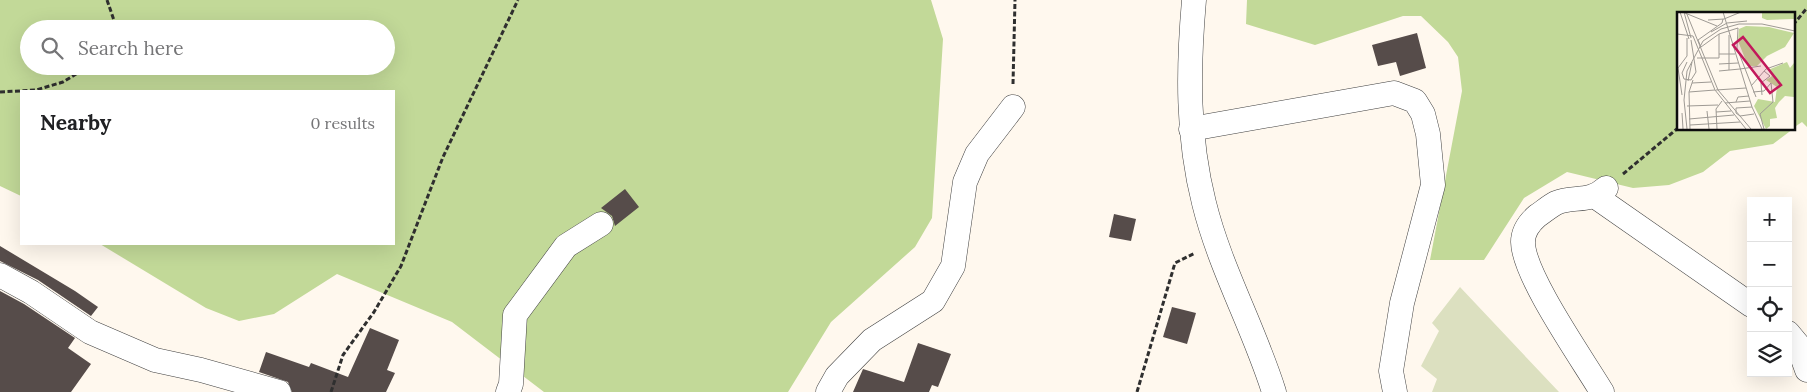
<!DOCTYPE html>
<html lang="en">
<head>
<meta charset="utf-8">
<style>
	:root { --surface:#fff; --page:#f2f2f2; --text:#202124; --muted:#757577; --line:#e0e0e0 }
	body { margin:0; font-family:Lora,serif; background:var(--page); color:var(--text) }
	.controls { position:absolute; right:15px; bottom:15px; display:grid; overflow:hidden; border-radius:0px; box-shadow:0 5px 20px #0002 }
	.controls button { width:45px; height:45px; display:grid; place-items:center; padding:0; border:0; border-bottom:1px solid var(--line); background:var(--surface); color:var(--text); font:25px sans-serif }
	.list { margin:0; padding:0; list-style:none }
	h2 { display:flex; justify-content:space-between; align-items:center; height:65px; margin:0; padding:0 20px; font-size:21px }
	h2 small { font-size:16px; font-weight:400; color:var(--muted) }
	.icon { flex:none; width:28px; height:28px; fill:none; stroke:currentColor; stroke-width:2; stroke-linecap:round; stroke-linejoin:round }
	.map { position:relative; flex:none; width:1807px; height:392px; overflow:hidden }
	.search { position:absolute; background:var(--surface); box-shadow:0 5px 20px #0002; left:20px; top:20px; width:375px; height:55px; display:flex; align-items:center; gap:12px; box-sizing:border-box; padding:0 18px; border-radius:28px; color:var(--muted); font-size:19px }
	.panel { position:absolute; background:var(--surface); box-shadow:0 5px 20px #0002; left:20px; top:90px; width:375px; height:155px; border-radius:0px }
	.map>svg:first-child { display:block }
	.forest { fill:#c2d998; fill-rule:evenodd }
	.cemetery { fill:#dce0c0 }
	.building { fill:#564c4a }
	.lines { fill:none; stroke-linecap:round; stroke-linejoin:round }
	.minor-casing { stroke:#404040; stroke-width:25 }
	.path { stroke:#2f2f2f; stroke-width:3; stroke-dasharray:5 2.5; stroke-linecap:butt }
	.minor { stroke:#fff; stroke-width:24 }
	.inset-road { fill:none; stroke:#9e9a94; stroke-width:1 }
	.view { fill:#c2185b; fill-opacity:0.15; stroke:#c2185b; stroke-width:2.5 }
	.inset-edge { fill:none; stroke:#0d0d0d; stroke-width:2.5 }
</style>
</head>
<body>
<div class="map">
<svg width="1807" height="392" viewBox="0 0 1807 392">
	<rect width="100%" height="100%" fill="#fff8ee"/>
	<g class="forest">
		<path d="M0 0H931L943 39 932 218 915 247 831 322 788 392H544L452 322 337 274 274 314 239 321 206 308 100 244H394V91H21V196L0 186ZM29 29H386V66H29Z"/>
		<path d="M1247 0H1807V127L1802 122 1793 128V14H1678V129H1793L1773 144 1730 151 1703 172 1669 185 1633 188 1567 172 1524 198 1484 260H1430L1462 91 1458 57 1448 42 1421 16H1403L1315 45 1246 24Z"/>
	</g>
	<path class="cemetery" d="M1460 287 1559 392H1432L1437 379 1421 366 1439 331 1432 323Z"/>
	<g class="building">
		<path d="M1417 33 1426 68 1400 76 1396 62 1378 66 1372 45Z"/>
		<path d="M625 189 639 207 615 226 612 216 601 208Z"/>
		<path d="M1114 214 1136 219 1131 241 1109 237Z"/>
		<path d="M0 246 75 291 98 307 91 316 38 280 0 261Z"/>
		<path d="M0 291 24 304 75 338 68 348 91 364 71 392H0Z"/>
		<path d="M1172 307 1196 313 1187 344 1163 337Z"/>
		<path d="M370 328 399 340 387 370 395 373 386 392H292L288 382 259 372 266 352 309 367 311 363 348 377Z"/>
		<path d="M918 343 951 354 938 387 932 385 929 392H853L863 369 904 382Z"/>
	</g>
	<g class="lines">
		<defs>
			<g id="minor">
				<path d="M1194 0C1188 69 1187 136 1204 203 1220 268 1254 328 1274 392"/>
				<path d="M1191 129 1394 93 1415 101 1423 114 1428 134 1433 185 1402 303 1391 371 1395 392"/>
				<path d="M1596 197 1751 305"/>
				<path d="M0 275 31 292 90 332 155 360 201 370 279 392"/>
				<path d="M1788 333 1798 345 1807 370"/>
				<path d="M508 392 511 384 515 315 566 246 601 224"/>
				<path d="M828 392 837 376 872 340 933 301 953 266 965 182 977 154 1013 107"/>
				<path d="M1602 392C1583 360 1523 275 1523 242 1523 231 1529 223 1537 216 1543 212 1550 206 1556 203 1574 195 1588 204 1606 188"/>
			</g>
		</defs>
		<use href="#minor" class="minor-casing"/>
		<g class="path">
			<path d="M107 0 117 29"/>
			<path d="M1793 25 1807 8"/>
			<path d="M1013 84 1015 0"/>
			<path d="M0 92 36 90 63 82 89 66"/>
			<path d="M1623 174 1678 128"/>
			<path d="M331 392 343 355 374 312 401 266 443 157 518 0"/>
			<path d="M1137 392 1175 263 1195 253"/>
		</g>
		<use href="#minor" class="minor"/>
	</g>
	<g transform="translate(1677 12)">
		<rect width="118" height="118" fill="#fff8ee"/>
		<path d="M85 0H117V7L90 8 85 6ZM69 14 92 15 117 21 108 35 90 44 80 54H71L61 29 62 17ZM110 50 113 56 117 51V85L108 84 102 90 98 96 100 106 93 107V114L89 117 77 94 81 87 98 90 100 75 89 68 95 64 91 58Z" fill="#c2d998"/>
		<path class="inset-road" d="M3 0 12 27M7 0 14 26M9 0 41 78 74 117M46 0 75 95 85 117M8 1 40 14M46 7 45 11 21 28 24 35 42 22 61 16M31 8 47 7 64 0M61 16 60 36 79 85M34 20 50 11 70 9M0 22 16 24 38 78 69 117M42 42H58M20 46H42V22M42 52 61 51M63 57 84 54M52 58V23M42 59 63 57M7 67 14 68 19 60 14 28M7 67 5 61 10 50M11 69 15 50M15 71 34 70M74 74 89 57 106 51M39 78 69 76M12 80 38 78M76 80 87 79 94 71M5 83 1 56 10 44V26M85 83 84 71 93 64 87 59M59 90 61 85 72 84M48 91 73 89M10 94 41 93M75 95 59 96V101L63 104 77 102M30 99 32 117M39 100 54 99M5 101 6 117M12 107 57 103M13 113 63 110M10 117 7 88 10 59 26 29 44 17 62 12H85L118 19M13 117 12 80 16 68M40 117 39 97 45 89M87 117 83 102 96 90 94 71"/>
		<path class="view" d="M66 25 104 73 93 81 56 33Z"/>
		<rect width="118" height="118" class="inset-edge"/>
	</g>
</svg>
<div class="controls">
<button>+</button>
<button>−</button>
<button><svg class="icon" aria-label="locate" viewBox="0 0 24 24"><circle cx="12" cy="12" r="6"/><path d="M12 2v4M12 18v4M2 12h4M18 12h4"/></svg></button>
<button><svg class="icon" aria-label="layers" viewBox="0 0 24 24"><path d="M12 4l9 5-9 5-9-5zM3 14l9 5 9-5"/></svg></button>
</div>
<div class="search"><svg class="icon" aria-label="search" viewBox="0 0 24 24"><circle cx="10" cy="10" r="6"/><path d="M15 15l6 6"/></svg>Search here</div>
<section class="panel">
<h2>Nearby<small>0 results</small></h2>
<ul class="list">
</ul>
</section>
</div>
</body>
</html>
